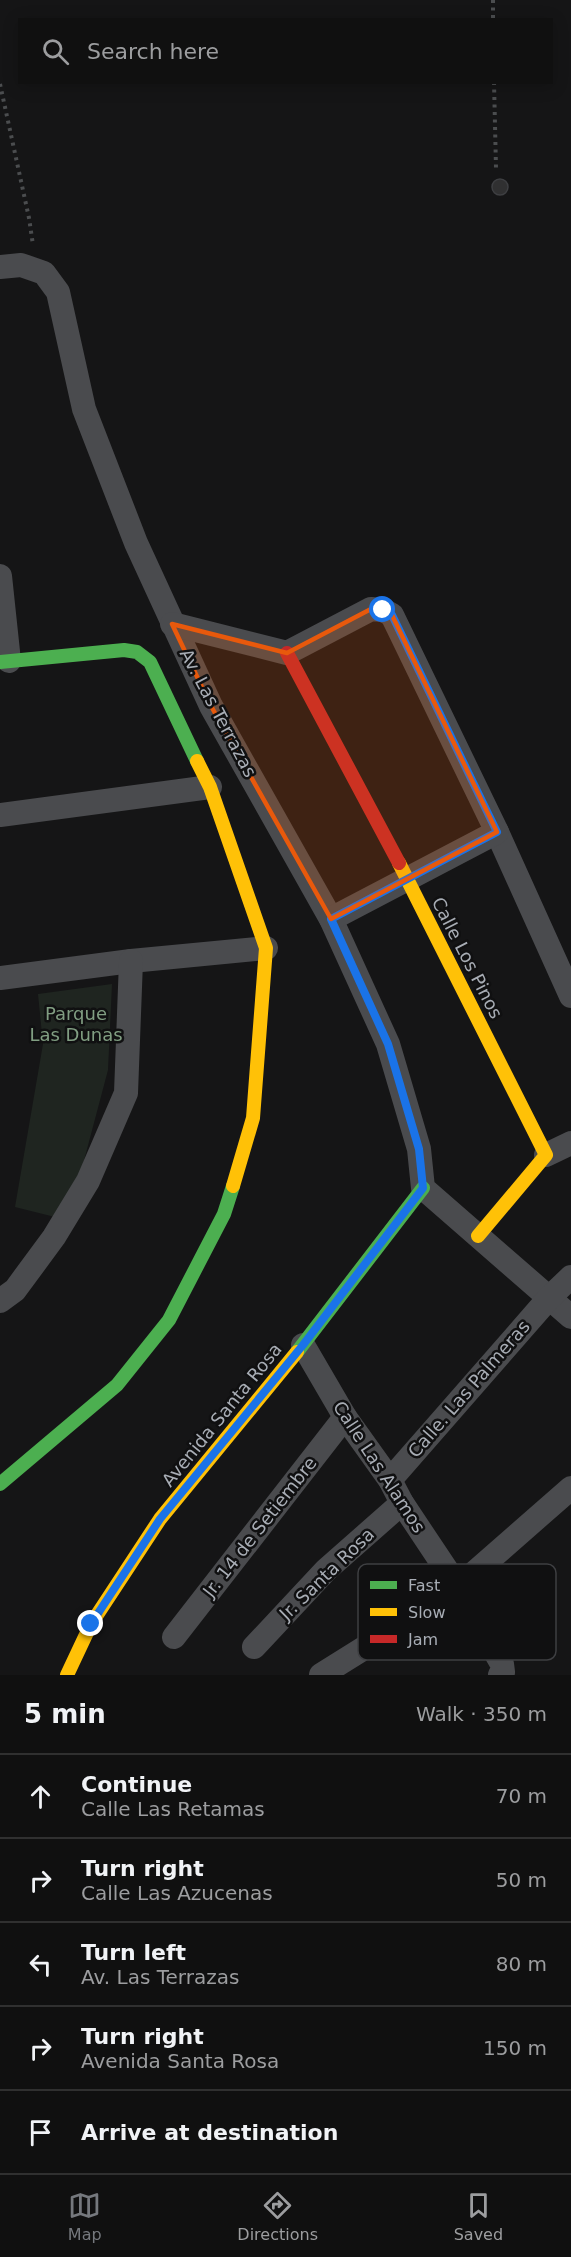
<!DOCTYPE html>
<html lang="en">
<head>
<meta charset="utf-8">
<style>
	:root { --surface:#101010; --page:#191919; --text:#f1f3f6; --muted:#9c9d9f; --line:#303030; --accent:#75787d }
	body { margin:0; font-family:"DejaVu Sans",sans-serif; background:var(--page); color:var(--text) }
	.stop { position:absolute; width:18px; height:18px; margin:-14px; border:4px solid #1a73e8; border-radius:50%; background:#fff }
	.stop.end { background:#1a73e8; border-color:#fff; box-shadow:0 2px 6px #0008 }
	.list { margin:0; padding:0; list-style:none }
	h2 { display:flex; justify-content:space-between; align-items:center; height:78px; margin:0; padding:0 24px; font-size:26px }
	h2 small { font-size:20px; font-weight:400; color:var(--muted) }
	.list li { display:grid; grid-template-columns:39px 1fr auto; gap:18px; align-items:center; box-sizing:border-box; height:84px; padding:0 24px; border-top:2px solid var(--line) }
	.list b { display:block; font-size:22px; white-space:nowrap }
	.list p { margin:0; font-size:20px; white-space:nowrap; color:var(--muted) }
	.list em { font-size:20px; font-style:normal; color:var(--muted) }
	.icon { flex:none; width:33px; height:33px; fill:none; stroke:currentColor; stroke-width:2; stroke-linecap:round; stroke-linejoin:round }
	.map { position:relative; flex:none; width:571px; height:1675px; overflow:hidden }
	.search { position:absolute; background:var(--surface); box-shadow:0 3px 15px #0003; left:18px; right:18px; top:18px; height:66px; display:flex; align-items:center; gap:15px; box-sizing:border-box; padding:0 21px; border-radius:0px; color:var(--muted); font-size:22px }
	.sheet { height:498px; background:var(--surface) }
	nav { display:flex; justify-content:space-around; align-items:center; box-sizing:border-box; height:84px; border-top:2px solid var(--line); background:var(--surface); font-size:16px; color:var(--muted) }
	nav a { display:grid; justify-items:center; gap:3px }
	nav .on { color:var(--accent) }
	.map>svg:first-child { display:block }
	.green { fill:#1f2520 }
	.building { fill:#303031; stroke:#3e3f42; stroke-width:1.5 }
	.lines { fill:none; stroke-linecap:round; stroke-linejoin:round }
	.path { stroke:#4b4d4f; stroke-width:4; stroke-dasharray:3 4.5; stroke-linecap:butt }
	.street { stroke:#4a4b4e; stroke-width:24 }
	.fast { stroke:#4caf50; stroke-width:14 }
	.slow { stroke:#ffc107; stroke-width:14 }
	.jam { stroke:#c62828; stroke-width:14 }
	.route { stroke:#1a73e8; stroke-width:8 }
	.marked { fill:#e8590c; fill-opacity:0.2; stroke:#e8590c; stroke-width:4.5; stroke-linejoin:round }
	.labels { text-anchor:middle; stroke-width:5; stroke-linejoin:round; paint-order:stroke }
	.street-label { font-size:18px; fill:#a8adb5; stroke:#101011 }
	.park-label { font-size:18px; fill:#819e82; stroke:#101011 }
	.key { fill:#101011; stroke:#3e3f42; stroke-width:1.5 }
	.key-label { font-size:16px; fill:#a8adb5 }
</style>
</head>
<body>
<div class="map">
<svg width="571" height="1675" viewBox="0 0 571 1675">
	<rect width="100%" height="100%" fill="#151516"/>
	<path class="green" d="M112 984 108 1070 82 1168 55 1217 15 1207 43 1044 38 994Z"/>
	<circle class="building" cx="500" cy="187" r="8"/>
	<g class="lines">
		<g class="path">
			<path d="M493 0V20"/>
			<path d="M494 82 496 168"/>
			<path d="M0 84 29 218 33 245"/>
		</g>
		<g class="street">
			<path d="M0 267 21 265 44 273 58 292 84 409 136 543 211 706 331 919 388 1044 419 1149 423 1188 571 1317"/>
			<path d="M0 576 9 661"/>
			<path d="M172 624 287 653 371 609 383 610 392 615 497 832 571 996"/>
			<path d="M0 815 210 787"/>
			<path d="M331 919 497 832"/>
			<path d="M0 978 131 961 266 948"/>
			<path d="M546 1155 571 1143"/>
			<path d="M0 1301 15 1290 54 1237 88 1181 126 1093 131 961"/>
			<path d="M303 1345 345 1417 390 1480 402 1503 458 1587 502 1664 503 1672 500 1675"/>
			<path d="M390 1480 549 1298 571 1277"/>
			<path d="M458 1587 571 1488"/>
			<path d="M174 1637 345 1417"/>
			<path d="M254 1647 326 1570 402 1503"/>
			<path d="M321 1675 369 1645 449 1574"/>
		</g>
		<g class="fast">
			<path d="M0 662 124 650 137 652 150 662 197 761"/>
			<path d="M297 1352 423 1188"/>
			<path d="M0 1484 117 1385 169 1320 224 1214 233 1186"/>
		</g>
		<g class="slow">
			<path d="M197 761 210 787 266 948 253 1118 233 1186"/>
			<path d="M399 863 546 1155 478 1236"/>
			<path d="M67 1675 91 1624 160 1519 297 1352"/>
		</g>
		<path class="jam" d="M287 653 399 863"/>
	</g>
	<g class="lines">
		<path class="route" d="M91 1624 160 1519 303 1345 423 1188 419 1149 388 1044 331 919 497 832 392 615 383 610"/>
	</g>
	<path class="marked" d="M371 609 392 615 497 832 331 919 211 706 172 624 287 653Z"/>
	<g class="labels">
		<g class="street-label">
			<text transform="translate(218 713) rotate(62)" y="6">Av. Las Terrazas</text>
			<text transform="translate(467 958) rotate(63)" y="6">Calle Los Pinos</text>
			<text transform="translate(469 1389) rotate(-49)" y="6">Calle. Las Palmeras</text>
			<text transform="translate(222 1415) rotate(-51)" y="6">Avenida Santa Rosa</text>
			<text transform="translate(379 1467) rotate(57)" y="6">Calle Las Alamos</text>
			<text transform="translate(260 1527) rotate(-52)" y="6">Jr. 14 de Setiembre</text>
			<text transform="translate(327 1574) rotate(-44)" y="6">Jr. Santa Rosa</text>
		</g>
		<g class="park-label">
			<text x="76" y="1020">Parque<tspan x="76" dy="21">Las Dunas</tspan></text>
		</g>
	</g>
	<rect x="358" y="1564" width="198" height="96" rx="9" class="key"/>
	<rect x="370" y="1581" width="27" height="8" fill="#4caf50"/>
	<rect x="370" y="1608" width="27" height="8" fill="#ffc107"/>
	<rect x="370" y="1635" width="27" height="8" fill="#c62828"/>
	<g class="key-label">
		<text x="408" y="1591">Fast</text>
		<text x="408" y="1618">Slow</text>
		<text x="408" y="1645">Jam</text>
	</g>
</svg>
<div class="stop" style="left:383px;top:610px"></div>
<div class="stop end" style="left:91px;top:1624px"></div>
<div class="search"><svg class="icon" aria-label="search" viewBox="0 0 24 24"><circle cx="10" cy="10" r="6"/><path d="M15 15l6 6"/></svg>Search here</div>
</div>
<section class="sheet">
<h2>5 min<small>Walk · 350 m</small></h2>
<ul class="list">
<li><svg class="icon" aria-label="ahead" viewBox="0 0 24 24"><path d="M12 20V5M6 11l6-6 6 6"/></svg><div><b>Continue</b><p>Calle Las Retamas</p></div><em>70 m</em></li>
<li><svg class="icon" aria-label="right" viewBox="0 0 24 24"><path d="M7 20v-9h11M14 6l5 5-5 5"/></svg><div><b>Turn right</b><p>Calle Las Azucenas</p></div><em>50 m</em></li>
<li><svg class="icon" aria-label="left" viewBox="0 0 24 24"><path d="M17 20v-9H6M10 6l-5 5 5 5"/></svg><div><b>Turn left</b><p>Av. Las Terrazas</p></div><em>80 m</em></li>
<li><svg class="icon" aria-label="right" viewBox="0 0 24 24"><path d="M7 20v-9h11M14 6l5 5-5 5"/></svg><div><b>Turn right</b><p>Avenida Santa Rosa</p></div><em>150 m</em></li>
<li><svg class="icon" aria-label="arrive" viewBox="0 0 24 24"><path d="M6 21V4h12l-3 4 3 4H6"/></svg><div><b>Arrive at destination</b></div></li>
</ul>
</section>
<nav>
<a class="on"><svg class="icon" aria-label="map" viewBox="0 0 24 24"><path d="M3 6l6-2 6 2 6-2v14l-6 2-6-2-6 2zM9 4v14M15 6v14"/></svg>Map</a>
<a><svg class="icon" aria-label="directions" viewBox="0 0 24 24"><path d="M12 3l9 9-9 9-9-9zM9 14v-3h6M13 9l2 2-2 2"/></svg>Directions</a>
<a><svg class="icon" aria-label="saved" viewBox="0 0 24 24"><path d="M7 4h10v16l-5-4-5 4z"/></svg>Saved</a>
</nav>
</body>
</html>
